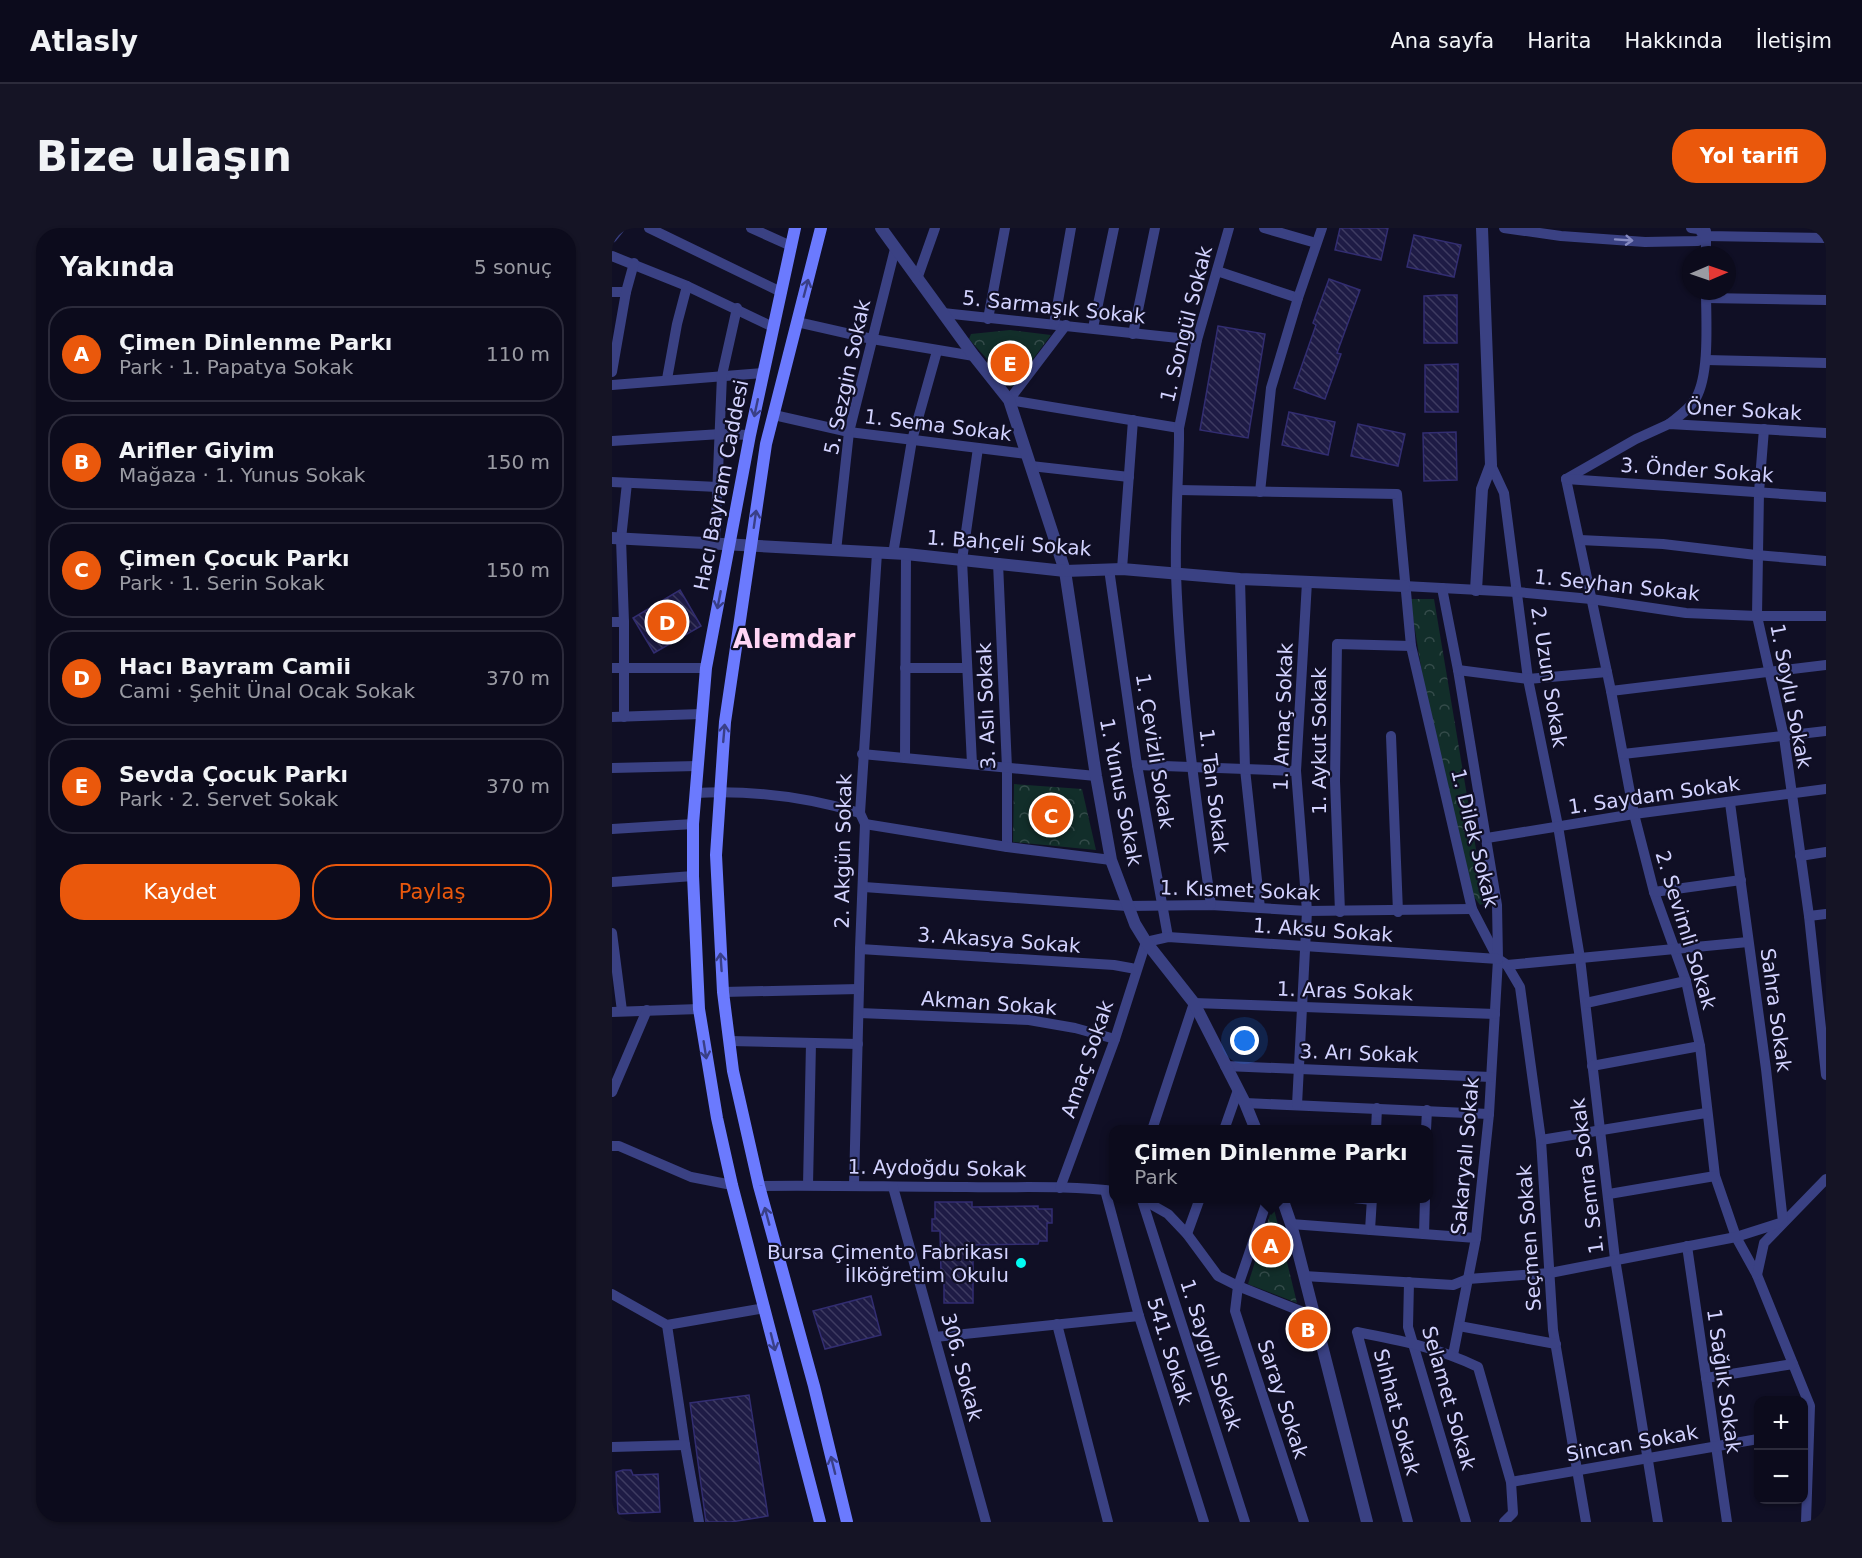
<!DOCTYPE html>
<html lang="tr">
<head>
<meta charset="utf-8">
<style>
	:root { --surface:#0c0b1c; --page:#151425; --text:#f1f3f6; --muted:#9a9ba3; --line:#2c2b3b; --accent:#ea580c }
	body { margin:0; font-family:"DejaVu Sans",sans-serif; background:var(--page); color:var(--text) }
	.controls { position:absolute; right:18px; bottom:18px; display:grid; overflow:hidden; border-radius:12px; box-shadow:0 2px 4px #0004 }
	.controls button { width:54px; height:54px; display:grid; place-items:center; padding:0; border:0; border-bottom:2px solid var(--line); background:var(--surface); color:var(--text); font:30px sans-serif }
	.compass { position:absolute; left:1070px; top:18px; width:54px; height:54px; border-radius:50%; background:var(--surface); box-shadow:0 2px 4px #0004; rotate:88deg }
	.you { position:absolute; left:633px; top:813px; width:21px; height:21px; margin:-15px; border:4px solid #fff; border-radius:50%; background:#1a73e8; box-shadow:0 0 0 9px #1a73e833 }
	.badge { display:grid; place-items:center; width:39px; height:39px; border-radius:50%; background:var(--accent); color:#fff; font-size:20px; font-weight:700 }
	.pin { position:absolute; translate:-50% -50%; border:3px solid #fff; box-shadow:0 2px 6px #0006 }
	.popup { position:absolute; left:497px; top:897px; width:324px; height:78px; box-sizing:border-box; display:grid; place-content:center; border-radius:12px; background:var(--surface); filter:drop-shadow(0 2px 4px #0005); font-size:20px; white-space:nowrap; color:var(--muted) }
	.popup b { font-size:22px; color:var(--text) }
	.popup::after { content:''; position:absolute; left:50%; top:100%; margin-left:-12px; border:12px solid transparent; border-top-color:var(--surface) }
	.list { margin:0; padding:0; list-style:none }
	h2 { display:flex; justify-content:space-between; align-items:center; height:78px; margin:0; padding:0 24px; font-size:26px }
	h2 small { font-size:20px; font-weight:400; color:var(--muted) }
	.list li { display:grid; grid-template-columns:39px 1fr auto; gap:18px; align-items:center; box-sizing:border-box; height:96px; margin:0 12px 12px; padding:0 12px; border:2px solid var(--line); border-radius:24px }
	.list b { display:block; font-size:22px; white-space:nowrap }
	.list p { margin:0; font-size:20px; white-space:nowrap; color:var(--muted) }
	.list em { font-size:20px; font-style:normal; color:var(--muted) }
	.actions { display:flex; gap:12px; padding:18px 24px }
	.actions a { flex:1; padding:14px 0; border:2px solid var(--accent); border-radius:24px; text-align:center; font-size:21px; color:var(--accent) }
	.actions .main { background:var(--accent); color:#fff }
	.map { position:relative; flex:none; width:1214px; height:1294px; overflow:hidden; border-radius:24px }
	header { display:flex; align-items:center; gap:36px; box-sizing:border-box; height:84px; padding:0 30px; background:var(--surface); border-bottom:2px solid var(--line) }
	header strong { font-size:28px }
	nav { display:flex; gap:33px; margin-inline-start:auto; font-size:21px }
	.intro { display:flex; align-items:center; justify-content:space-between; box-sizing:border-box; height:144px; padding:0 36px }
	h1 { margin:0; font-size:42px }
	.button { padding:15px 27px; border-radius:24px; background:var(--accent); color:#fff; font-size:21px; font-weight:700 }
	main { display:flex; gap:36px; padding:0 36px }
	aside { flex:1; background:var(--surface); border-radius:24px; box-shadow:0 2px 4px #0004 }
	.map>svg:first-child { display:block }
	.park { fill:url(#park-crowns) }
	.building { fill:url(#building-back-hatch); stroke:#322d71; stroke-width:1.5 }
	.lines { fill:none; stroke-linecap:round; stroke-linejoin:round }
	.minor { stroke:#3a4183; stroke-width:10 }
	.tertiary { stroke:#3a4183; stroke-width:12 }
	.secondary { stroke:#6b7afe; stroke-width:12 }
	.oneway { stroke:#868ac1 }
	.oneway2 { stroke:#393f87 }
	.poi-dot { fill:#02fbf3; stroke:#100f25; stroke-width:2 }
	.labels { text-anchor:middle; stroke-width:4.5; stroke-linejoin:round; paint-order:stroke }
	.street-label { font-size:20px; fill:#d3d3ff; stroke:#100f25 }
	.poi-label { font-size:20px; fill:#d3d3ff; stroke:#100f25; text-anchor:end }
	.district-label { font-size:26px; font-weight:bold; fill:#ffd5f5; stroke:#100f25 }
</style>
</head>
<body>
<header>
<strong>Atlasly</strong>
<nav><a>Ana sayfa</a><a>Harita</a><a>Hakkında</a><a>İletişim</a></nav>
</header>
<div class="intro"><h1>Bize ulaşın</h1><a class="button">Yol tarifi</a></div>
<main>
<aside>
<h2>Yakında<small>5 sonuç</small></h2>
<ul class="list">
<li><span class="badge">A</span><div><b>Çimen Dinlenme Parkı</b><p>Park · 1. Papatya Sokak</p></div><em>110 m</em></li>
<li><span class="badge">B</span><div><b>Arifler Giyim</b><p>Mağaza · 1. Yunus Sokak</p></div><em>150 m</em></li>
<li><span class="badge">C</span><div><b>Çimen Çocuk Parkı</b><p>Park · 1. Serin Sokak</p></div><em>150 m</em></li>
<li><span class="badge">D</span><div><b>Hacı Bayram Camii</b><p>Cami · Şehit Ünal Ocak Sokak</p></div><em>370 m</em></li>
<li><span class="badge">E</span><div><b>Sevda Çocuk Parkı</b><p>Park · 2. Servet Sokak</p></div><em>370 m</em></li>
</ul>
<div class="actions"><a class="main">Kaydet</a><a>Paylaş</a></div>
</aside>
<div class="map">
<svg width="1214" height="1294" viewBox="0 0 1214 1294">
	<defs>
		<pattern id="park-crowns" width="20" height="18" patternUnits="userSpaceOnUse" patternTransform="scale(1.5)"><rect width="20" height="18" fill="#122e2a"/><path d="M2 6a3 3 0 1 1 6 0M12 15a3 3 0 1 1 6 0" fill="none" stroke="#344b4a"/></pattern>
		<pattern id="building-back-hatch" width="6" height="6" patternUnits="userSpaceOnUse" patternTransform="scale(1.5)"><rect width="6" height="6" fill="#1e1b45"/><path d="M-1 5l2 2M0 0l6 6M5-1l2 2" fill="none" stroke="#3e3b61"/></pattern>
	</defs>
	<rect width="100%" height="100%" fill="#100f25"/>
	<g class="park">
		<path d="M398 102 439 107 400 159 357 111 359 106Z"/>
		<path d="M798 371H822L873 675 868 677 862 669 813 464Z"/>
		<path d="M402 556 470 561 484 622 401 614Z"/>
		<path d="M661 977 685 1075 636 1056Z"/>
	</g>
	<g class="building">
		<path d="M728 0H776L769 32 723 22Z"/>
		<path d="M802 7 849 17 842 49 795 39Z"/>
		<path d="M717 51 748 62 725 125 729 126 713 171 682 160 704 97 701 95Z"/>
		<path d="M831 67H845V115H812V68Z"/>
		<path d="M606 98 653 106 636 210 588 202Z"/>
		<path d="M846 136V184H813V137Z"/>
		<path d="M677 184 723 194 716 227 670 217Z"/>
		<path d="M746 196 793 206 786 238 739 228Z"/>
		<path d="M844 204 845 252 812 253 811 205Z"/>
		<path d="M68 362 89 398 42 425 21 390Z"/>
		<path d="M323 974H360V979L426 978V981H440V995H435V1013H427L426 1016 361 1017V1075H332V1046H329L328 1003H320V991H323Z"/>
		<path d="M259 1068 269 1107 213 1121 201 1083Z"/>
		<path d="M137 1167 156 1288 119 1294H94L78 1175Z"/>
		<path d="M11 1242H19L21 1247 46 1246 48 1284 6 1286 4 1244Z"/>
	</g>
	<g class="lines">
		<g class="minor">
			<path d="M37 0 169 64"/>
			<path d="M139 0 179 18"/>
			<path d="M652 0 704 15"/>
			<path d="M892 0 949 8 1033 14 1086 13 1094 8"/>
			<path d="M1079 0 1086 1 1094 8 1214 10"/>
			<path d="M0 10 8 0"/>
			<path d="M1094 27V3"/>
			<path d="M0 28 75 58 161 99"/>
			<path d="M605 43 686 70"/>
			<path d="M305 51 323 0"/>
			<path d="M0 64H14"/>
			<path d="M1094 70 1214 72"/>
			<path d="M331 85 585 112"/>
			<path d="M376 91 393 0"/>
			<path d="M185 94 260 111 362 128"/>
			<path d="M442 96 459 0"/>
			<path d="M454 97 397 172 567 200"/>
			<path d="M481 100 502 0"/>
			<path d="M521 106 543 0"/>
			<path d="M1094 132 1214 135"/>
			<path d="M0 144 14 64 22 35"/>
			<path d="M55 151 65 96 75 58"/>
			<path d="M0 157 151 145"/>
			<path d="M162 187 237 204 415 226"/>
			<path d="M1057 196C1067 188 1078 181 1084 170 1098 145 1094 92 1094 63"/>
			<path d="M1152 201 1147 264 1145 388 1172 509 1197 688 1214 847"/>
			<path d="M0 213 109 206 138 207"/>
			<path d="M879 237 892 265 916 451 946 598 968 730 1003 1031 1046 1294"/>
			<path d="M419 238 517 249"/>
			<path d="M954 251 999 463 1022 586 1042 664 1074 753 1088 818 1103 948 1124 1009 1145 1047 1198 1178 1194 1294"/>
			<path d="M954 251 1024 211 1057 196 1214 205"/>
			<path d="M954 251 1214 269"/>
			<path d="M0 254 106 259"/>
			<path d="M566 262 785 266 799 418 860 681 886 731 895 737 908 759 929 912 941 1102 974 1294"/>
			<path d="M648 264 659 160 686 70 710 0"/>
			<path d="M968 312 1051 316 1144 327 1214 333"/>
			<path d="M103 317 110 147 125 80"/>
			<path d="M224 323 237 204 283 21"/>
			<path d="M281 326 300 212 325 123"/>
			<path d="M386 335 395 540V619"/>
			<path d="M497 341 525 537 556 709"/>
			<path d="M510 341 521 192"/>
			<path d="M628 351 633 541 648 680"/>
			<path d="M792 358 905 364 979 371 1074 385 1145 388H1214"/>
			<path d="M830 360 846 442 885 677 886 731 877 886 864 1010 841 1127"/>
			<path d="M0 394H12"/>
			<path d="M0 440H94"/>
			<path d="M293 440H355"/>
			<path d="M846 442 916 451 995 444"/>
			<path d="M999 463 1214 437"/>
			<path d="M0 489 89 486"/>
			<path d="M12 489V394L9 311 15 255"/>
			<path d="M779 508 786 684"/>
			<path d="M250 526 484 548"/>
			<path d="M1011 526 1214 503"/>
			<path d="M293 530 294 326"/>
			<path d="M360 536 350 332 366 220"/>
			<path d="M525 537 684 543"/>
			<path d="M0 540 85 538"/>
			<path d="M83 565C138 562 195 569 248 585"/>
			<path d="M253 596 395 619 499 632"/>
			<path d="M0 601 81 596"/>
			<path d="M875 610 1022 586 1214 561"/>
			<path d="M1188 628 1214 624"/>
			<path d="M0 654 81 648"/>
			<path d="M252 659 515 678 599 677 695 683 860 681"/>
			<path d="M1042 664 1129 652"/>
			<path d="M599 677C583 567 568 457 564 346 563 302 566 257 567 213V200L585 112 617 0"/>
			<path d="M728 684 723 553 725 416 799 418"/>
			<path d="M1197 688 1214 686"/>
			<path d="M0 705 10 783"/>
			<path d="M248 721 502 737 524 741"/>
			<path d="M895 737 1136 714"/>
			<path d="M111 764 247 761"/>
			<path d="M974 775 1074 753"/>
			<path d="M0 784 87 781"/>
			<path d="M247 785 417 792 463 800 503 811"/>
			<path d="M118 813 246 816"/>
			<path d="M613 838 879 849"/>
			<path d="M980 838 1088 818"/>
			<path d="M0 864 35 782"/>
			<path d="M633 875 877 886"/>
			<path d="M685 877 695 683 684 543 695 354"/>
			<path d="M540 902 582 775 883 786"/>
			<path d="M612 902 626 862"/>
			<path d="M764 902 765 880"/>
			<path d="M814 902 815 882"/>
			<path d="M929 912 1094 885"/>
			<path d="M0 918H7L79 949 120 957"/>
			<path d="M196 957 199 815"/>
			<path d="M242 957 248 721 253 596 248 585 265 325"/>
			<path d="M147 958C216 957 285 959 354 959 403 960 453 957 502 963"/>
			<path d="M281 959 374 1294"/>
			<path d="M448 960 503 811 534 714 556 709 886 731"/>
			<path d="M493 962 527 1088 592 1294"/>
			<path d="M997 966 1103 948"/>
			<path d="M528 970 556 986 575 1006 606 1048 626 1058 701 1088"/>
			<path d="M656 970 626 1058 623 1083 692 1294"/>
			<path d="M742 970 760 972"/>
			<path d="M530 972 633 1294"/>
			<path d="M679 996 864 1010"/>
			<path d="M758 1002 760 970"/>
			<path d="M575 1006 588 970"/>
			<path d="M812 1006 813 970"/>
			<path d="M1075 1018 1115 1294"/>
			<path d="M1145 1047 1152 1015 1214 951"/>
			<path d="M692 1048 841 1057 856 1051 938 1045 1124 1009 1171 994 1154 841 1118 575"/>
			<path d="M797 1054 796 1099 854 1294"/>
			<path d="M0 1066 55 1097 153 1080"/>
			<path d="M445 1096 496 1294"/>
			<path d="M55 1097 73 1217 87 1294"/>
			<path d="M847 1098 944 1116"/>
			<path d="M323 1109 527 1088"/>
			<path d="M1094 1150 1181 1136"/>
			<path d="M0 1219 73 1217"/>
			<path d="M899 1254 1146 1211"/>
			<path d="M796 1294 745 1104C787 1112 827 1120 866 1139L899 1254 901 1285 892 1294"/>
		</g>
		<g class="tertiary">
			<path d="M269 0 362 128 397 172 453 343 484 548 499 632 523 696 534 714 582 775 633 875 644 902"/>
			<path d="M0 310 294 326 453 343 510 341 628 351 792 358"/>
			<path d="M864 362 870 261 879 237 870 0"/>
			<path d="M670 970 679 996 755 1294"/>
		</g>
		<g class="secondary">
			<path d="M183 0 138 207 94 440 81 596V648L87 781 105 890 120 957 208 1294"/>
			<path d="M209 0 154 216 113 494 104 627 111 764 121 843 147 958 202 1158 235 1294"/>
		</g>
	</g>
	<defs><path id="oneway-shaft" d="M-6 0H5M1.5-3L5.5 0L1.5 3" fill="none" stroke-width="1.6" stroke-linecap="round" stroke-linejoin="round" transform="scale(1.5)"/></defs>
	<use class="oneway" href="#oneway-shaft" transform="translate(1012 12) rotate(4)"/>
	<g class="oneway2">
		<use href="#oneway-shaft" transform="translate(194 60) rotate(-75)"/>
		<use href="#oneway-shaft" transform="translate(144 180) rotate(102)"/>
		<use href="#oneway-shaft" transform="translate(143 291) rotate(-82)"/>
		<use href="#oneway-shaft" transform="translate(107 372) rotate(101)"/>
		<use href="#oneway-shaft" transform="translate(112 505) rotate(-85)"/>
		<use href="#oneway-shaft" transform="translate(109 734) rotate(-94)"/>
		<use href="#oneway-shaft" transform="translate(93 822) rotate(81)"/>
		<use href="#oneway-shaft" transform="translate(155 988) rotate(-105)"/>
		<use href="#oneway-shaft" transform="translate(161 1114) rotate(76)"/>
		<use href="#oneway-shaft" transform="translate(221 1237) rotate(-104)"/>
	</g>
	<circle class="poi-dot" cx="409" cy="1035" r="6"/>
	<g class="labels">
		<g class="street-label">
			<text transform="translate(442 79) rotate(6)" y="7">5. Sarmaşık Sokak</text>
			<text transform="translate(574 96) rotate(-76)" y="7">1. Songül Sokak</text>
			<text transform="translate(235 149) rotate(-78)" y="7">5. Sezgin Sokak</text>
			<text transform="translate(1132 182) rotate(3)" y="7">Öner Sokak</text>
			<text transform="translate(326 197) rotate(7)" y="7">1. Sema Sokak</text>
			<text transform="translate(1085 242) rotate(4)" y="7">3. Önder Sokak</text>
			<text transform="translate(109 257) rotate(-79)" y="7">Hacı Bayram Caddesi</text>
			<text transform="translate(397 315) rotate(4)" y="7">1. Bahçeli Sokak</text>
			<text transform="translate(1005 357) rotate(6)" y="7">1. Seyhan Sokak</text>
			<text transform="translate(937 449) rotate(81)" y="7">2. Uzun Sokak</text>
			<text transform="translate(1179 468) rotate(79)" y="7">1. Soylu Sokak</text>
			<text transform="translate(374 478) rotate(-92)" y="7">3. Aslı Sokak</text>
			<text transform="translate(671 489) rotate(-88)" y="7">1. Amaç Sokak</text>
			<text transform="translate(707 513) rotate(-90)" y="7">1. Aykut Sokak</text>
			<text transform="translate(543 523) rotate(81)" y="7">1. Çevizli Sokak</text>
			<text transform="translate(602 563) rotate(83)" y="7">1. Tan Sokak</text>
			<text transform="translate(509 564) rotate(79)" y="7">1. Yunus Sokak</text>
			<text transform="translate(1042 567) rotate(-8)" y="7">1. Saydam Sokak</text>
			<text transform="translate(863 610) rotate(76)" y="7">1. Dilek Sokak</text>
			<text transform="translate(231 623) rotate(-89)" y="7">2. Akgün Sokak</text>
			<text transform="translate(628 662) rotate(2)" y="7">1. Kısmet Sokak</text>
			<text transform="translate(711 702) rotate(4)" y="7">1. Aksu Sokak</text>
			<text transform="translate(1074 702) rotate(73)" y="7">2. Sevimli Sokak</text>
			<text transform="translate(387 712) rotate(4)" y="7">3. Akasya Sokak</text>
			<text transform="translate(733 763) rotate(2)" y="7">1. Aras Sokak</text>
			<text transform="translate(377 775) rotate(4)" y="7">Akman Sokak</text>
			<text transform="translate(1164 782) rotate(82)" y="7">Sahra Sokak</text>
			<text transform="translate(747 825) rotate(2)" y="7">3. Arı Sokak</text>
			<text transform="translate(475 831) rotate(-71)" y="7">Amaç Sokak</text>
			<text transform="translate(853 928) rotate(-85)" y="7">Sakaryalı Sokak</text>
			<text transform="translate(325 940) rotate(1)" y="7">1. Aydoğdu Sokak</text>
			<text transform="translate(975 948) rotate(-97)" y="7">1. Semra Sokak</text>
			<text transform="translate(917 1010) rotate(-94)" y="7">Seçmen Sokak</text>
			<text transform="translate(558 1123) rotate(73)" y="7">541. Sokak</text>
			<text transform="translate(599 1127) rotate(72)" y="7">1. Saygılı Sokak</text>
			<text transform="translate(350 1139) rotate(75)" y="7">306. Sokak</text>
			<text transform="translate(1112 1153) rotate(82)" y="7">1 Sağlık Sokak</text>
			<text transform="translate(837 1170) rotate(74)" y="7">Selamet Sokak</text>
			<text transform="translate(671 1171) rotate(72)" y="7">Saray Sokak</text>
			<text transform="translate(785 1184) rotate(75)" y="7">Sıhhat Sokak</text>
			<text transform="translate(1020 1215) rotate(-10)" y="7">Sincan Sokak</text>
		</g>
		<g class="poi-label">
			<text x="397" y="1031">Bursa Çimento Fabrikası<tspan x="397" dy="23">İlköğretim Okulu</tspan></text>
		</g>
		<g class="district-label">
			<text x="182" y="420">Alemdar</text>
		</g>
	</g>
</svg>
<div class="controls">
<button>+</button>
<button>−</button>
</div>
<svg class="compass" viewBox="-18 -18 36 36"><path d="M0-13l5 13h-10z" fill="#e53935"/><path d="M0 13l5-13h-10z" fill="#9a9ba3"/></svg>
<div class="you"></div>
<div class="pin badge" style="left:659px;top:1017px">A</div>
<div class="popup"><b>Çimen Dinlenme Parkı</b>Park</div>
<div class="pin badge" style="left:696px;top:1101px">B</div>
<div class="pin badge" style="left:439px;top:587px">C</div>
<div class="pin badge" style="left:55px;top:394px">D</div>
<div class="pin badge" style="left:398px;top:135px">E</div>
</div>
</main>
</body>
</html>
